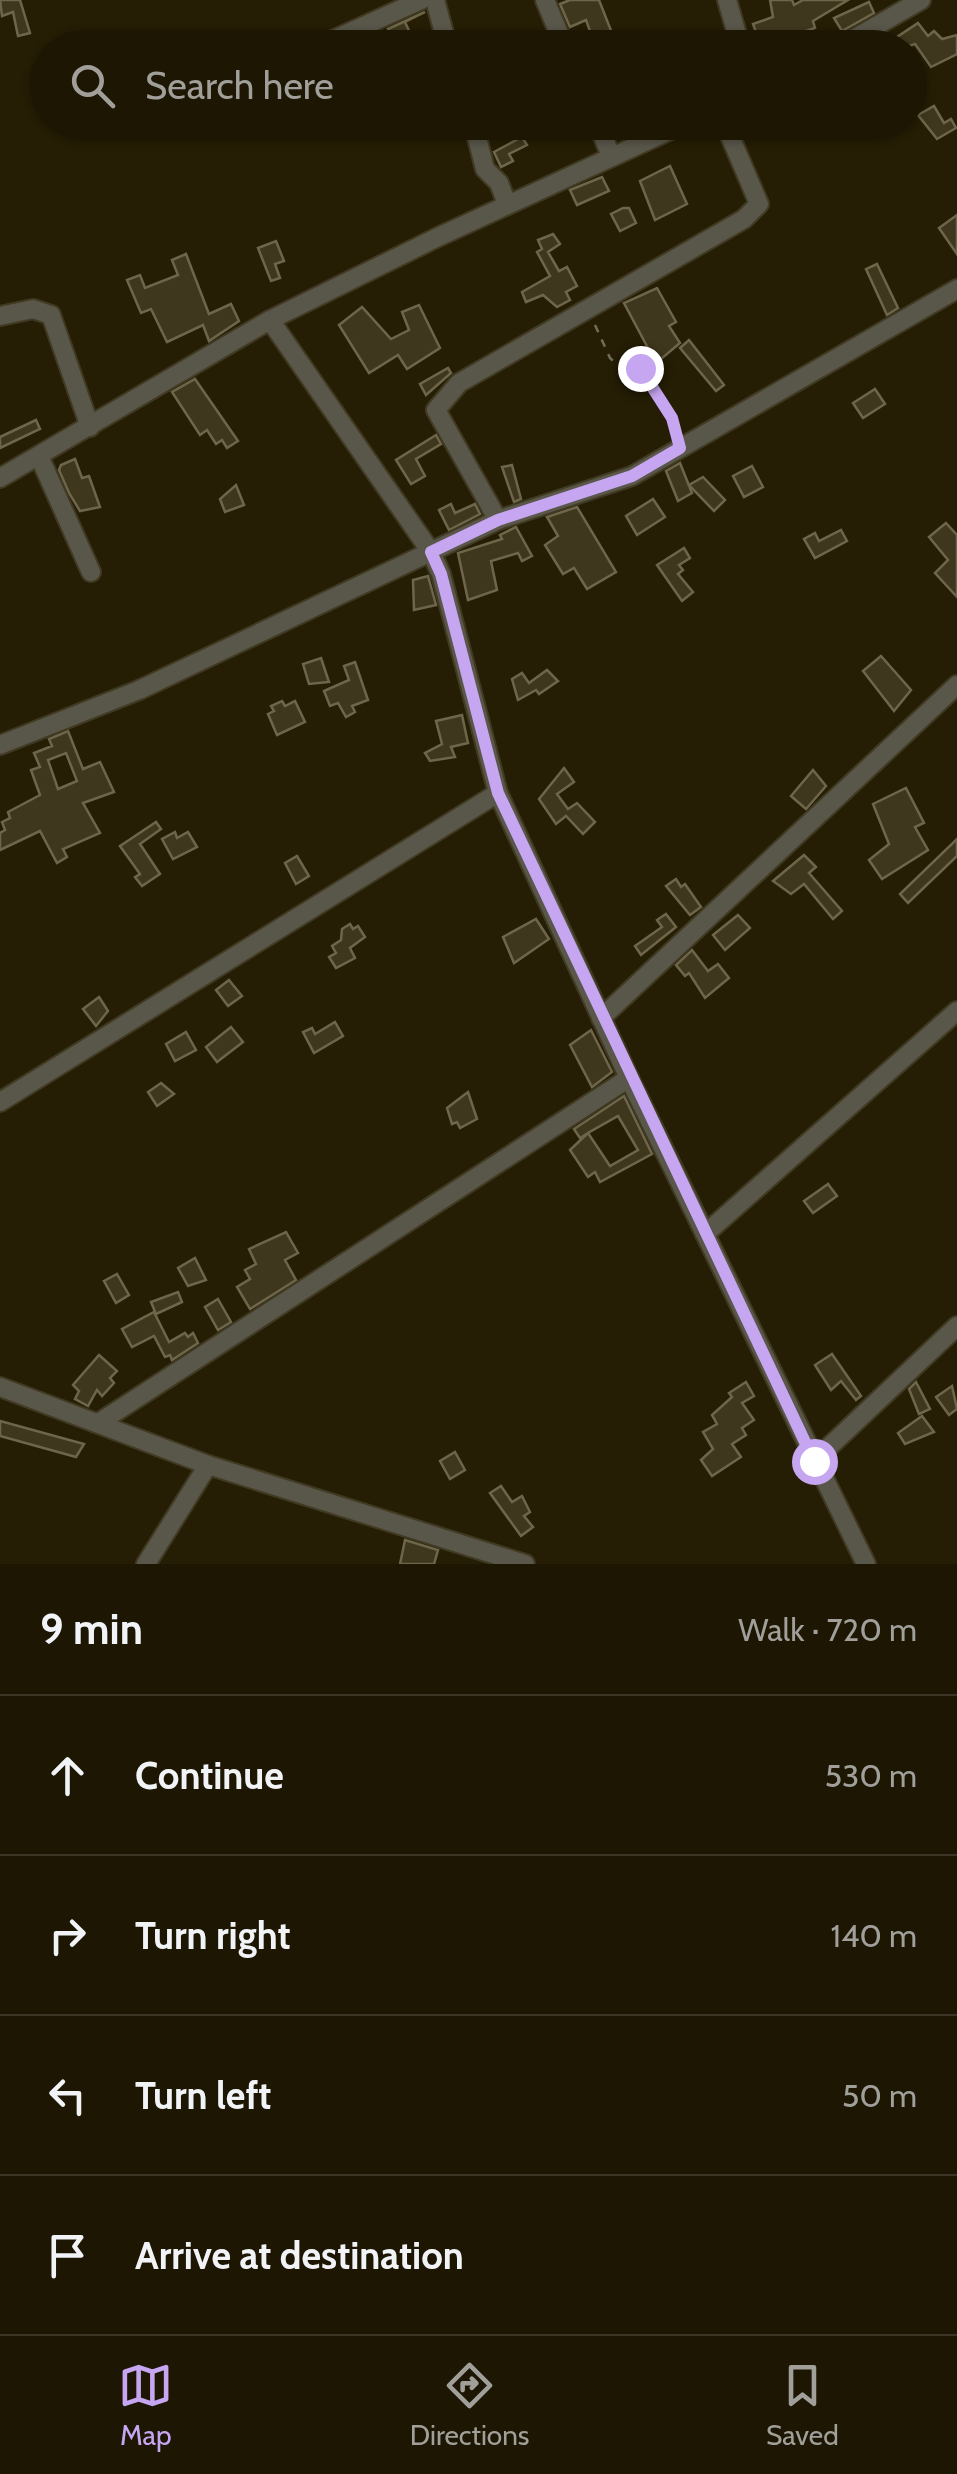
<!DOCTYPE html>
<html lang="en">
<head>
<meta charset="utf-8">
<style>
	:root { --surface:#1c1603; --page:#251f0d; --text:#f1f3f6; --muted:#a09f9a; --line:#3a3525; --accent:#c6a6f0 }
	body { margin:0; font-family:Cabin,sans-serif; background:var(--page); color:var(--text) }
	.stop { position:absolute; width:30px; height:30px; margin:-22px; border:8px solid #c6a6f0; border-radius:50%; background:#fff }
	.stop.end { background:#c6a6f0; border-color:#fff; box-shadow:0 2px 10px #0008 }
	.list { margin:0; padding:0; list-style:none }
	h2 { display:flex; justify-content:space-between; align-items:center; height:130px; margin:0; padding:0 40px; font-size:42px }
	h2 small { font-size:32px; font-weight:400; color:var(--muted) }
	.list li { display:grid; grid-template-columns:65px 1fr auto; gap:30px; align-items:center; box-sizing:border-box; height:160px; padding:0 40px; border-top:2px solid var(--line) }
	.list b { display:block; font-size:38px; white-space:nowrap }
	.list em { font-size:32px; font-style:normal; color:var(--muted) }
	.icon { flex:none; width:55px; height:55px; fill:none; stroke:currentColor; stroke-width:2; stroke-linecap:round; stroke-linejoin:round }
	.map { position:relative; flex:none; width:957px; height:1564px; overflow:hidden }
	.search { position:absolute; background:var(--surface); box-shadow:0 2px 8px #0004; left:30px; right:30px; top:30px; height:110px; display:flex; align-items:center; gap:25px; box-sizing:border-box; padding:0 35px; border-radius:55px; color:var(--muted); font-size:38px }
	.sheet { height:770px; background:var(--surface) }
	nav { display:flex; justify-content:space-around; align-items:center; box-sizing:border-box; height:140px; border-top:2px solid var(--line); background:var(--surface); font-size:28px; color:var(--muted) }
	nav a { display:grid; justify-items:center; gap:5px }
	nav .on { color:var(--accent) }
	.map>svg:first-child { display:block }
	.building { fill:#3f371d; stroke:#6e664a; stroke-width:2.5; fill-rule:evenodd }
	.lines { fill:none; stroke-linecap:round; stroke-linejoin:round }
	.minor-casing { stroke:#413a22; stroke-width:22 }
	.path { stroke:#736c57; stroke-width:2.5; stroke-dasharray:8 8; stroke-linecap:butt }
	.minor { stroke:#59564a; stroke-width:18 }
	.route { stroke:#c6a6f0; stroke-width:12 }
</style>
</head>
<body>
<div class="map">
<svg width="957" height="1564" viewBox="0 0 957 1564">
	<rect width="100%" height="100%" fill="#251d04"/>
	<g class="building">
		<path d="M0 0H20L30 33 18 36 13 12 2 16Z"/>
		<path d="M570 0H599L612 33 603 37 607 48H596L586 20 570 27 560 4Z"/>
		<path d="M770 0H792L794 5 803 0H848L813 21 815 28 788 37 791 48H762L753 24 773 17Z"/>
		<path d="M869 2 874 13 842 31 834 18Z"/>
		<path d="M425 12 405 22 417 48H396L388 29Z"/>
		<path d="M918 23 928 36 934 31 942 39 957 35V54L931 67 915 44 903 48 897 37Z"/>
		<path d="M934 106 944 123 951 119 956 128 937 139 918 115Z"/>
		<path d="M782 122 744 138 738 123 740 122Z"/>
		<path d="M811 122H858L835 138 830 130 816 136Z"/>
		<path d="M522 137 527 145 509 154 513 161 501 167 494 152Z"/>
		<path d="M670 166 687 204 655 220 640 181Z"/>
		<path d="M602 177 609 191 577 205 570 190Z"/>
		<path d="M623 208H629L636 223 620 231 611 214Z"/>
		<path d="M957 215V254L939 228Z"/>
		<path d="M553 234 560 244 548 252 559 271 567 267 577 286 566 292 570 300 557 307 543 295 526 302 522 292 550 276 537 252 542 249 538 240Z"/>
		<path d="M276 241 284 261 275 264 280 278 271 281 258 248Z"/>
		<path d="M186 254 209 314 231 304 239 321 209 341 203 325 167 342 151 309 141 313 127 280 140 275 145 288 178 275 172 260Z"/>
		<path d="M877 264 898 308 887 315 866 269Z"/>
		<path d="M657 288 676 322 669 326 680 343 661 359 649 350 624 303Z"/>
		<path d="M419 305 440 348 407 369 398 355 369 373 339 325 362 307 391 339 409 330 402 312Z"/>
		<path d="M689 340 724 385 716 391 680 348Z"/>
		<path d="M448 368 451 373 426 395 420 384Z"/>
		<path d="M195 379 238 441 227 448 222 440 216 444 207 430 200 435 172 392Z"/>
		<path d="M875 389 885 404 863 418 853 403Z"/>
		<path d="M36 420 40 429 0 448V437Z"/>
		<path d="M436 435 441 444 416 459 425 476 411 484 396 460Z"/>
		<path d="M75 459 82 478 89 476 100 507 80 511 69 493 59 470 61 465Z"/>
		<path d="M680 463 692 493 678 501 666 471Z"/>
		<path d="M512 465 521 499 514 502 502 467Z"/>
		<path d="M752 466 763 487 744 497 733 476Z"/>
		<path d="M703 477 725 500 714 511 689 485Z"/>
		<path d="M236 485 244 505 225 512 220 499Z"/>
		<path d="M653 499 665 517 637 535 626 516Z"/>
		<path d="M451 504 455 513 475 504 480 514 449 530 439 510Z"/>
		<path d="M577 507 616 572 587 589 574 568 563 574 545 545 558 536 547 517Z"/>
		<path d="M946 523 957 535V597L935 573 948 560 929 537Z"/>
		<path d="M516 527 532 556 522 561 518 553 491 561 497 590 468 600 458 553 502 539 500 535Z"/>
		<path d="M841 530 847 541 815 558 804 539 815 533 819 541Z"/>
		<path d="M684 548 690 558 679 565 683 570 678 574 693 592 682 601 657 565Z"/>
		<path d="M428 576 436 605 414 610 413 580Z"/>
		<path d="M881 656 911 690 894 711 863 671Z"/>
		<path d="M321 658 329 682 309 684 303 664Z"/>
		<path d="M355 662 368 700 352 706 355 712 346 717 338 703 330 706 324 691 349 680 344 666Z"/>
		<path d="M547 670 558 681 539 694 536 690 518 700 512 679 522 673 529 683Z"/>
		<path d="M282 701 285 706 295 701 305 722 277 735 268 714 274 711 271 706Z"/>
		<path d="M462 715 468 743 451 747 455 757 430 761 425 753 442 744 436 721Z"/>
		<path d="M68 731 83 769 100 762 114 792 83 803 100 833 63 849 67 857 57 863 40 831 0 850V833L5 830 2 822 10 818 8 812 40 795 31 770 40 767 34 753 52 746 49 739ZM66 753 77 781 58 789 48 760Z"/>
		<path d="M564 768 574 782 557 794 568 809 577 803 595 822 583 834 566 816 556 824 539 799Z"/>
		<path d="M813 770 826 786 806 809 791 796Z"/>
		<path d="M906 788 924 823 915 827 928 850 882 879 869 860 889 844 873 804Z"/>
		<path d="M156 822 161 829 140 844 160 874 142 886 135 877 140 874 120 846Z"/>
		<path d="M175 832 177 838 188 832 197 847 173 859 162 839Z"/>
		<path d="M957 839V856L908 903 900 894Z"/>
		<path d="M804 855 816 867 809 873 842 911 833 919 804 884 791 894 773 881Z"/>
		<path d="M297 856 309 876 296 884 285 863Z"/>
		<path d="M676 879 681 887 685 884 701 907 690 915 666 886Z"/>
		<path d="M666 914 676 927 641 955 635 946 662 927 657 920Z"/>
		<path d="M738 915 750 928 725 950 713 935Z"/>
		<path d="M536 919 549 939 514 963 503 937Z"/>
		<path d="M350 924 353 929 358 926 365 937 350 948 355 958 336 968 329 957 336 953 332 946 341 940 342 929Z"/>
		<path d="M692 950 708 971 718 964 729 978 705 998 689 973 685 976 676 965Z"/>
		<path d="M229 980 242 996 228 1006 216 990Z"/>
		<path d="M99 997 108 1011 96 1026 83 1009Z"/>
		<path d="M335 1022 343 1036 314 1053 303 1032 312 1028 315 1034Z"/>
		<path d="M231 1027 243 1042 217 1062 206 1047Z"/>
		<path d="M591 1030 612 1072 592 1087 570 1045Z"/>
		<path d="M186 1032 196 1050 175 1061 166 1044Z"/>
		<path d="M161 1083 174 1094 157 1106 148 1092Z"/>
		<path d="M468 1092 477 1119 460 1128 457 1122 452 1124 447 1108Z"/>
		<path d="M624 1096 652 1154 600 1182 595 1172 588 1177 570 1150 588 1133 580 1138 574 1129ZM618 1116 638 1150 610 1166 588 1133Z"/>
		<path d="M828 1184 837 1196 813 1213 804 1201Z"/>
		<path d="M286 1232 298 1253 285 1260 296 1280 250 1309 237 1287 250 1279 245 1270 256 1264 249 1249Z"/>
		<path d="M195 1258 206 1280 188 1286 178 1268Z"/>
		<path d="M117 1274 129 1295 116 1303 104 1281Z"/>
		<path d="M178 1292 182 1302 156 1314 151 1302Z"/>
		<path d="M218 1299 231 1322 218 1330 205 1307Z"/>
		<path d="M154 1312 169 1342 185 1333 188 1337 193 1333 198 1343 172 1360 170 1355 165 1357 154 1336 132 1347 122 1329Z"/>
		<path d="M832 1354 861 1396 856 1400 841 1381 831 1390 815 1365Z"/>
		<path d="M99 1355 117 1371 110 1378 114 1383 102 1396 97 1390 88 1406 75 1399 79 1391 73 1385Z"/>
		<path d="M746 1382 754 1396 742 1403 754 1420 742 1428 746 1435 732 1444 741 1457 712 1476 701 1460 713 1449 703 1432 717 1424 712 1415 732 1397 729 1393Z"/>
		<path d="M916 1382 930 1409 919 1414 909 1389Z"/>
		<path d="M952 1386 957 1409 949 1415 936 1397Z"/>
		<path d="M922 1416 934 1432 905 1444 898 1433Z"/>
		<path d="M0 1421 84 1444 76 1457 0 1436Z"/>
		<path d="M455 1452 465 1470 450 1479 440 1461Z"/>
		<path d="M501 1486 512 1502 522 1496 530 1512 524 1516 533 1527 521 1536 490 1493Z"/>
		<path d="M405 1540 438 1550 434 1564H400Z"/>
	</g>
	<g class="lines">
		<defs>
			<g id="minor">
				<path d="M435 0 448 48"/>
				<path d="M545 0 565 48"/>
				<path d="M727 0 741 48"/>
				<path d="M315 48 421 0"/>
				<path d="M838 48 921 0"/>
				<path d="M473 122 485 169 499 183 507 204"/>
				<path d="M597 122 611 156"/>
				<path d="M688 122 438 237 270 320 431 552 441 574 498 793 629 1078 866 1564"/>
				<path d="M0 316 33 309 51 315 90 427"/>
				<path d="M39 456 91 572"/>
				<path d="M0 478 270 320"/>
				<path d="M498 520 436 410 459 383 744 219 759 204 724 122"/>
				<path d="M0 745 139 690 498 520 632 476 957 289"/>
				<path d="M601 1018 957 685"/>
				<path d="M0 1102 498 793"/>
				<path d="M705 1234 957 1011"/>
				<path d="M0 1387 208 1465 525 1564"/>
				<path d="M100 1422 629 1078"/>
				<path d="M814 1461 957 1326"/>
				<path d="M146 1564 208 1465"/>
			</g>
		</defs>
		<use href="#minor" class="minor-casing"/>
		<path class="path" d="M595 325 610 358 620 367 640 368 654 383 676 433"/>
		<use href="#minor" class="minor"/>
	</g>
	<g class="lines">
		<path class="route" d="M640 368 672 418 680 448 632 476 498 520 431 552 441 574 498 793 814 1461"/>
	</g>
</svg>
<div class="stop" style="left:814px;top:1461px"></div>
<div class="stop end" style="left:640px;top:368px"></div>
<div class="search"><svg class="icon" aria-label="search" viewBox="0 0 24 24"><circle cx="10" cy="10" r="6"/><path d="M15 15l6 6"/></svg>Search here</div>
</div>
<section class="sheet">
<h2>9 min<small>Walk · 720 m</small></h2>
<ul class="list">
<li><svg class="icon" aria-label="ahead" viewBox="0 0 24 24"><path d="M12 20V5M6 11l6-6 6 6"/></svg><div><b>Continue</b></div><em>530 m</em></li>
<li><svg class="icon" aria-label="right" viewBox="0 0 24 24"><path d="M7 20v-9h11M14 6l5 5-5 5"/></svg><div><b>Turn right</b></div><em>140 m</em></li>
<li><svg class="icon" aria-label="left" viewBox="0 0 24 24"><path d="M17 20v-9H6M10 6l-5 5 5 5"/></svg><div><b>Turn left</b></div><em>50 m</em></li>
<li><svg class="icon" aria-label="arrive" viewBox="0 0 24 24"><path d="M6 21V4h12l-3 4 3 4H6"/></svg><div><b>Arrive at destination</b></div></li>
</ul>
</section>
<nav>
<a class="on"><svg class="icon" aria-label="map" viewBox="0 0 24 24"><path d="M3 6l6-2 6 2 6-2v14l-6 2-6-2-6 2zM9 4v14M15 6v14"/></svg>Map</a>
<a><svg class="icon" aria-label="directions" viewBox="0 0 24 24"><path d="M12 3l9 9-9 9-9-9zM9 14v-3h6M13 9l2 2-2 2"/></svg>Directions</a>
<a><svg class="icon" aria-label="saved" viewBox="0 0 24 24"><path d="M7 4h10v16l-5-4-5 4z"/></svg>Saved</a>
</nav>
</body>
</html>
